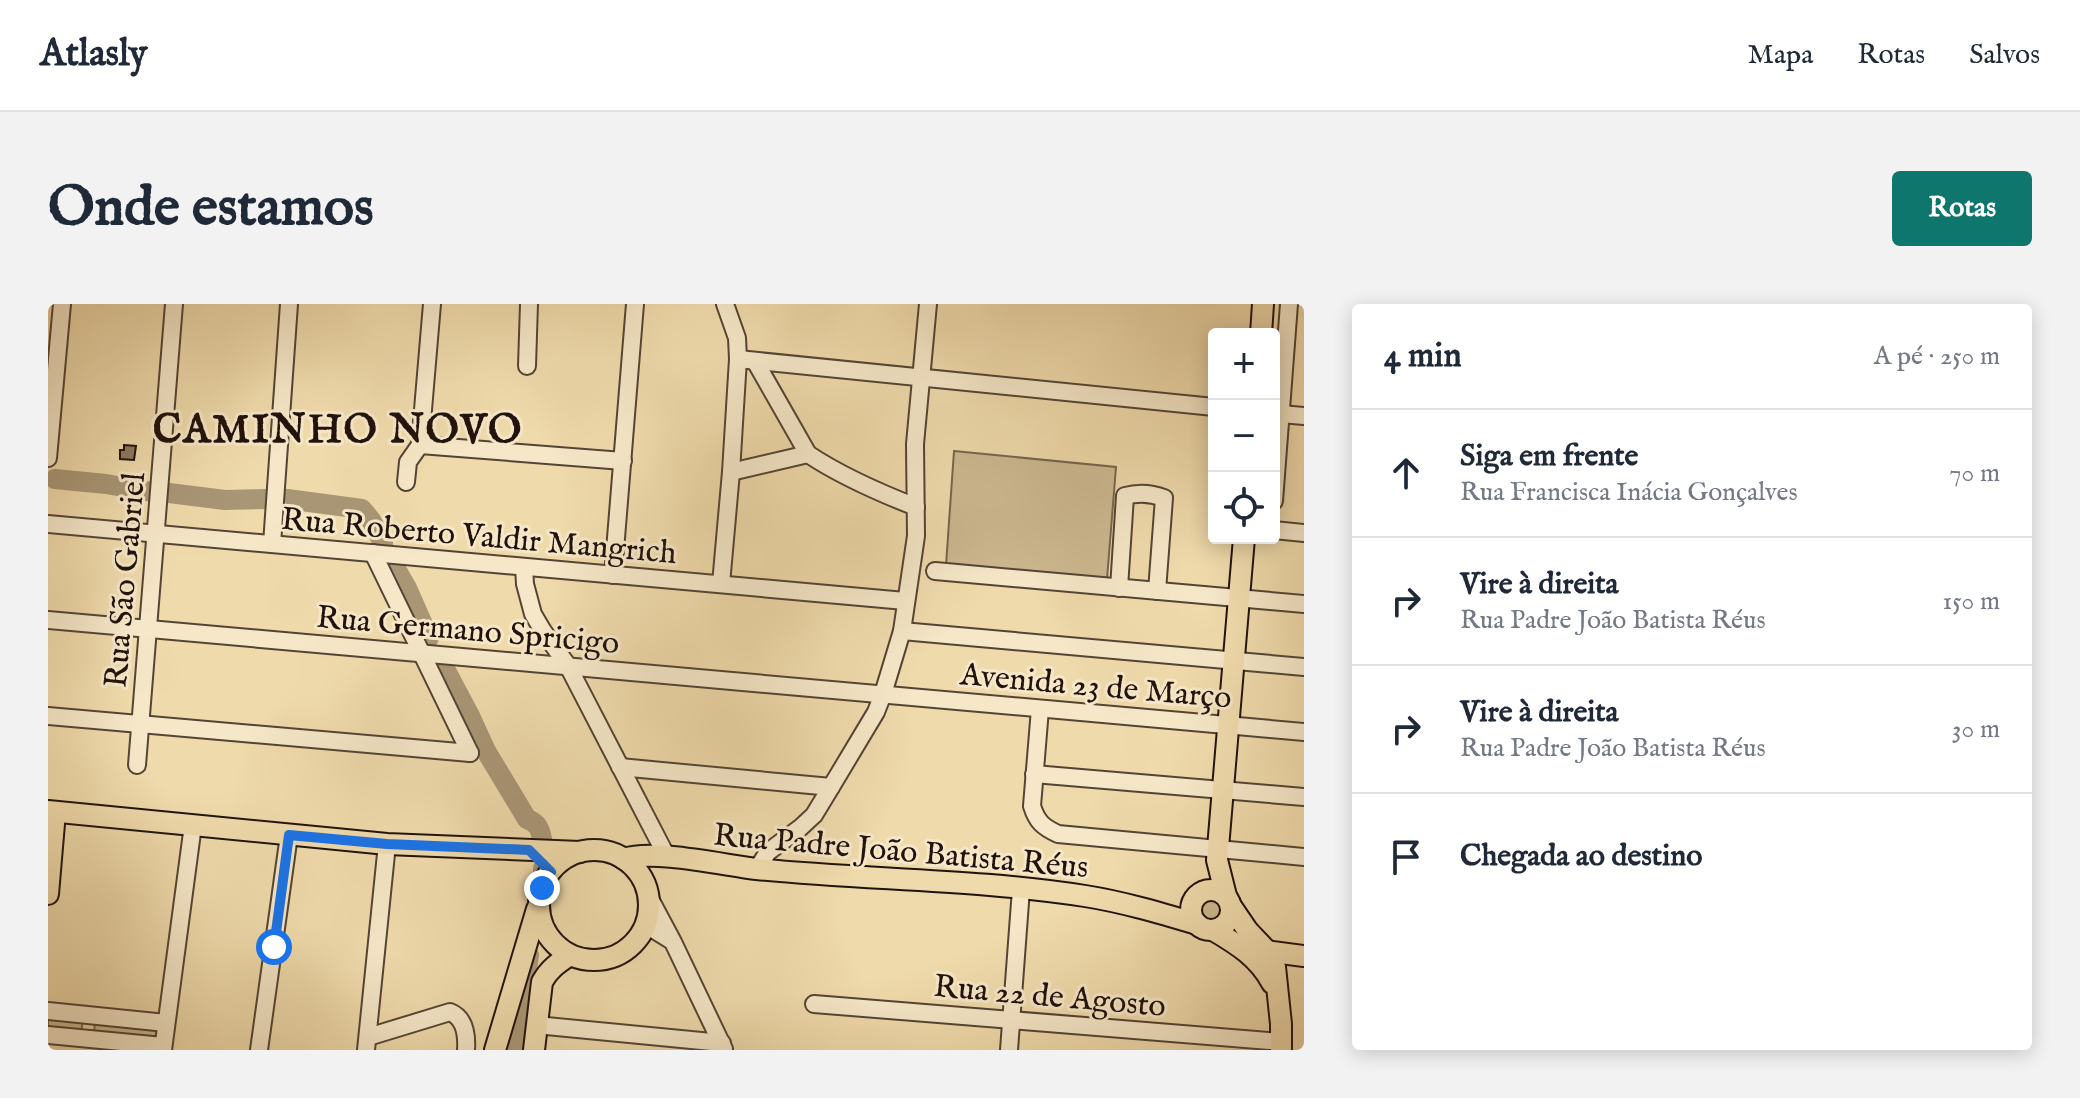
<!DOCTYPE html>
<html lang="pt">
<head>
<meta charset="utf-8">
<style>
	:root { --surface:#fff; --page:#f2f2f3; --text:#1f2937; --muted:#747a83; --line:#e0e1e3; --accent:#0f766e }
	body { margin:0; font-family:"IM FELL English",serif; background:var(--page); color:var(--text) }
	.controls { position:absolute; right:24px; top:24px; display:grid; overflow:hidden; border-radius:8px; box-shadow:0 4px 20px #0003 }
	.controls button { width:72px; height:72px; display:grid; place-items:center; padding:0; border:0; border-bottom:2px solid var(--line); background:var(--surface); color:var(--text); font:40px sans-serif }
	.stop { position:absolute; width:24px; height:24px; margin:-18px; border:6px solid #1a73e8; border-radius:50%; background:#fff }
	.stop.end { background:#1a73e8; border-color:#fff; box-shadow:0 2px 8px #0008 }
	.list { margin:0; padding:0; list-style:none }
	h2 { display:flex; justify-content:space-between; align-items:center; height:104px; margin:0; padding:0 32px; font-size:34px }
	h2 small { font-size:26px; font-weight:400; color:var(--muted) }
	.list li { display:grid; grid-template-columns:52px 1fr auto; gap:24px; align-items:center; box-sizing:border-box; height:128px; padding:0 32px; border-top:2px solid var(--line) }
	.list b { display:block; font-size:30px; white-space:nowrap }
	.list p { margin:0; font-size:26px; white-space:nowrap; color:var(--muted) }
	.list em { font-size:26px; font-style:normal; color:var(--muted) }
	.icon { flex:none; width:44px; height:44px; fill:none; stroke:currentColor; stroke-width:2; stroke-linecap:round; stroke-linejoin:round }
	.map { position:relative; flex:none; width:1256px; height:746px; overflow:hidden; border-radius:8px }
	header { display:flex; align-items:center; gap:48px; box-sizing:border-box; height:112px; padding:0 40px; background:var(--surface); border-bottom:2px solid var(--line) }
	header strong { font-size:38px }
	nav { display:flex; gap:44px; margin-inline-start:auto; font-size:28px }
	.intro { display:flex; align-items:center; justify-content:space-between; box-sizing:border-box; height:192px; padding:0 48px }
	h1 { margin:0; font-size:56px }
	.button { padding:20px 36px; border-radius:8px; background:var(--accent); color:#fff; font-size:28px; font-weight:700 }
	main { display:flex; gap:48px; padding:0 48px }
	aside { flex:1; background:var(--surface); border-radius:8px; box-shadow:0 4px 20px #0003 }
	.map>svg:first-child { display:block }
	.green { fill:#ccb890; stroke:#76654e; stroke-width:2 }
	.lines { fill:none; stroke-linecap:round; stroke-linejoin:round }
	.river { stroke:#a99675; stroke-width:20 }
	.building { fill:#8c7a5f; stroke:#21120c; stroke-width:2 }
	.minor-casing { stroke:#544434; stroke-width:20 }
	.major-casing { stroke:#21120c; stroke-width:24 }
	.minor { stroke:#f5e7c8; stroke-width:16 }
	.major { stroke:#efdaab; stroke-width:20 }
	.route { stroke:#1a73e8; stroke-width:10 }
	.labels { text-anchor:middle; stroke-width:6; stroke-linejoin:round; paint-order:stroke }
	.street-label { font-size:32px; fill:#21120c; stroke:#f5e7c8 }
	.district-label { font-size:40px; font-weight:bold; letter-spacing:2px; fill:#21120c; stroke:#f5e7c8 }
</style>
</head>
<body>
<header>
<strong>Atlasly</strong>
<nav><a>Mapa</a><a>Rotas</a><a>Salvos</a></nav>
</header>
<div class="intro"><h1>Onde estamos</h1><a class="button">Rotas</a></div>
<main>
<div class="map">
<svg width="1256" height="746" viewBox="0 0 1256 746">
	<rect width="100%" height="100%" fill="#efdaab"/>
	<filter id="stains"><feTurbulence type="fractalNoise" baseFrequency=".0025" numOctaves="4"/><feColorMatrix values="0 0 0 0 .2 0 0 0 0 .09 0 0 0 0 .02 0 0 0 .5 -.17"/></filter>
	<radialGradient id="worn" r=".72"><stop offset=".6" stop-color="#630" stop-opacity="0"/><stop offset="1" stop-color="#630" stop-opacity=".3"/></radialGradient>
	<g class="green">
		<path d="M906 147 1068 163 1059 275 898 261Z"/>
		<circle cx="1163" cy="606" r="15"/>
		<path d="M0 711 35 714 33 730 0 727Z"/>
		<path d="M47 715 113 721 112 738 46 731Z"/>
	</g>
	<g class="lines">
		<g class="river">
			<path d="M7 175 58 180 104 188"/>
			<path d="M121 189 177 196 220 195"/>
			<path d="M239 195 314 205 323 216 335 239"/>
			<path d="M345 260 359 284 381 334"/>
			<path d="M395 361 422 412 438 447 479 515C490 519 492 525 494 535"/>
			<path d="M495 564V570"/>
			<path d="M468 746 481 651"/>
		</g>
	</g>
	<path class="building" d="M76 141 88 142 86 156 72 155V146H76Z"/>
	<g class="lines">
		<defs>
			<g id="minor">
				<path d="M384 0 372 141 575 157"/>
				<path d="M690 55 1166 103"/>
				<path d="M707 57 760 150C793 172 832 189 868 203"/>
				<path d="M479 62 481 0"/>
				<path d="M1233 110 1256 112"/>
				<path d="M0 154 14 0"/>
				<path d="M683 168 760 150"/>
				<path d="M358 178 360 158 372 141"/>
				<path d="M1226 197 1241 0"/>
				<path d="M0 220 857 297"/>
				<path d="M1226 226 1256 229"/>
				<path d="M224 240 241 0"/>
				<path d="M325 249 422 449"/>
				<path d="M476 263 477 280 485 310 495 327 520 362 619 553"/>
				<path d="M887 267 1256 300"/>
				<path d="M565 271 587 0"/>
				<path d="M673 280 683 168 690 55 689 34 677 0"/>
				<path d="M1071 284 1077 192C1091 188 1103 189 1116 194L1109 287"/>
				<path d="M0 316 1256 428"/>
				<path d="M854 327 1256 363"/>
				<path d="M992 405 984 502C989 518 995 523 1010 530L1256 553"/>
				<path d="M0 412 422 449"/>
				<path d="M89 461 126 0"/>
				<path d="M572 463 783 483"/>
				<path d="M986 470 1256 493"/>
				<path d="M709 565 720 548 752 524 766 511 783 483 828 408 835 390 854 327 868 232 867 140 880 0"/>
				<path d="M601 593 625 638 676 745"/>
				<path d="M598 621 624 637"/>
				<path d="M766 700 1234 738"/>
				<path d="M0 707 118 719"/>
				<path d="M488 721 674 739"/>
				<path d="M0 731 115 742"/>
				<path d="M320 733 402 708C417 714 419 731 418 746"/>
				<path d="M115 746 145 521"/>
				<path d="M211 746 241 531"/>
				<path d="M318 746 339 540"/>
				<path d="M961 746 973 585"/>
			</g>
			<g id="major">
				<path d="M1213 30 1215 0"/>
				<path d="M0 507 339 540 532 548"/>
				<circle cx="546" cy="601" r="55"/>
				<path d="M576 555C605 545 675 561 709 565 818 576 929 575 1037 592 1075 598 1112 609 1149 620"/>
				<circle cx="1163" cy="606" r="20"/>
				<path d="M0 590 7 508"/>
				<path d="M1178 592 1169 556 1196 234"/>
				<path d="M1183 602 1200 627 1219 647 1227 663 1233 720V746"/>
				<path d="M1165 626C1189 640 1211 654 1224 679"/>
				<path d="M1210 646 1256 652"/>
				<path d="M447 746 489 605"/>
				<path d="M486 746 494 678C501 665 510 659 522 651"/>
			</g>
		</defs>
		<use href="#minor" class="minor-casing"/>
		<use href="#major" class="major-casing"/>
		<use href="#minor" class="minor"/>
		<use href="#major" class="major"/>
	</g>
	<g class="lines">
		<path class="route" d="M226 643 241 531 339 540 481 546 503 568 494 584"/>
	</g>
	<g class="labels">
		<g class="street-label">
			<text transform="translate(431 231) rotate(5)" y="11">Rua Roberto Valdir Mangrich</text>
			<text transform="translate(76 276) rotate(-85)" y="11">Rua São Gabriel</text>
			<text transform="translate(420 325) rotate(5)" y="11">Rua Germano Spricigo</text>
			<text transform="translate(1048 381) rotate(5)" y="11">Avenida 23 de Março</text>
			<text transform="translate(853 546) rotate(5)" y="11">Rua Padre João Batista Réus</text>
			<text transform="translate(1002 691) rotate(5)" y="11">Rua 22 de Agosto</text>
		</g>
		<g class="district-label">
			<text x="290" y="138">CAMINHO NOVO</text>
		</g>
	</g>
	<rect width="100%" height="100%" filter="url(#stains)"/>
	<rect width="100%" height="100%" fill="url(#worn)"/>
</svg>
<div class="controls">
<button>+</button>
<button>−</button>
<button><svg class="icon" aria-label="locate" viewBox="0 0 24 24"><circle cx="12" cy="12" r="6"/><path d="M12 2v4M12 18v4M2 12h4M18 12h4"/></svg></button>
</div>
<div class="stop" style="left:226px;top:643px"></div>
<div class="stop end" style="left:494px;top:584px"></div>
</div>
<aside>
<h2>4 min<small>A pé · 250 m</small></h2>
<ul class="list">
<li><svg class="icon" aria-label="ahead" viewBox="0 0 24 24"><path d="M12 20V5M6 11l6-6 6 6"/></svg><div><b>Siga em frente</b><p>Rua Francisca Inácia Gonçalves</p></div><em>70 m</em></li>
<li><svg class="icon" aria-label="right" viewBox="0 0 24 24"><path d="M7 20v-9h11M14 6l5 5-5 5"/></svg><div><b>Vire à direita</b><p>Rua Padre João Batista Réus</p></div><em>150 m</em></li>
<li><svg class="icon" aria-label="right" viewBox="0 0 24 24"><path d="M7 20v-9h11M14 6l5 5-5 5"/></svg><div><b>Vire à direita</b><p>Rua Padre João Batista Réus</p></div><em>30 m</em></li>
<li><svg class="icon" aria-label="arrive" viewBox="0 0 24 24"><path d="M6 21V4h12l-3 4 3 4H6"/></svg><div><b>Chegada ao destino</b></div></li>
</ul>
</aside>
</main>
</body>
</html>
